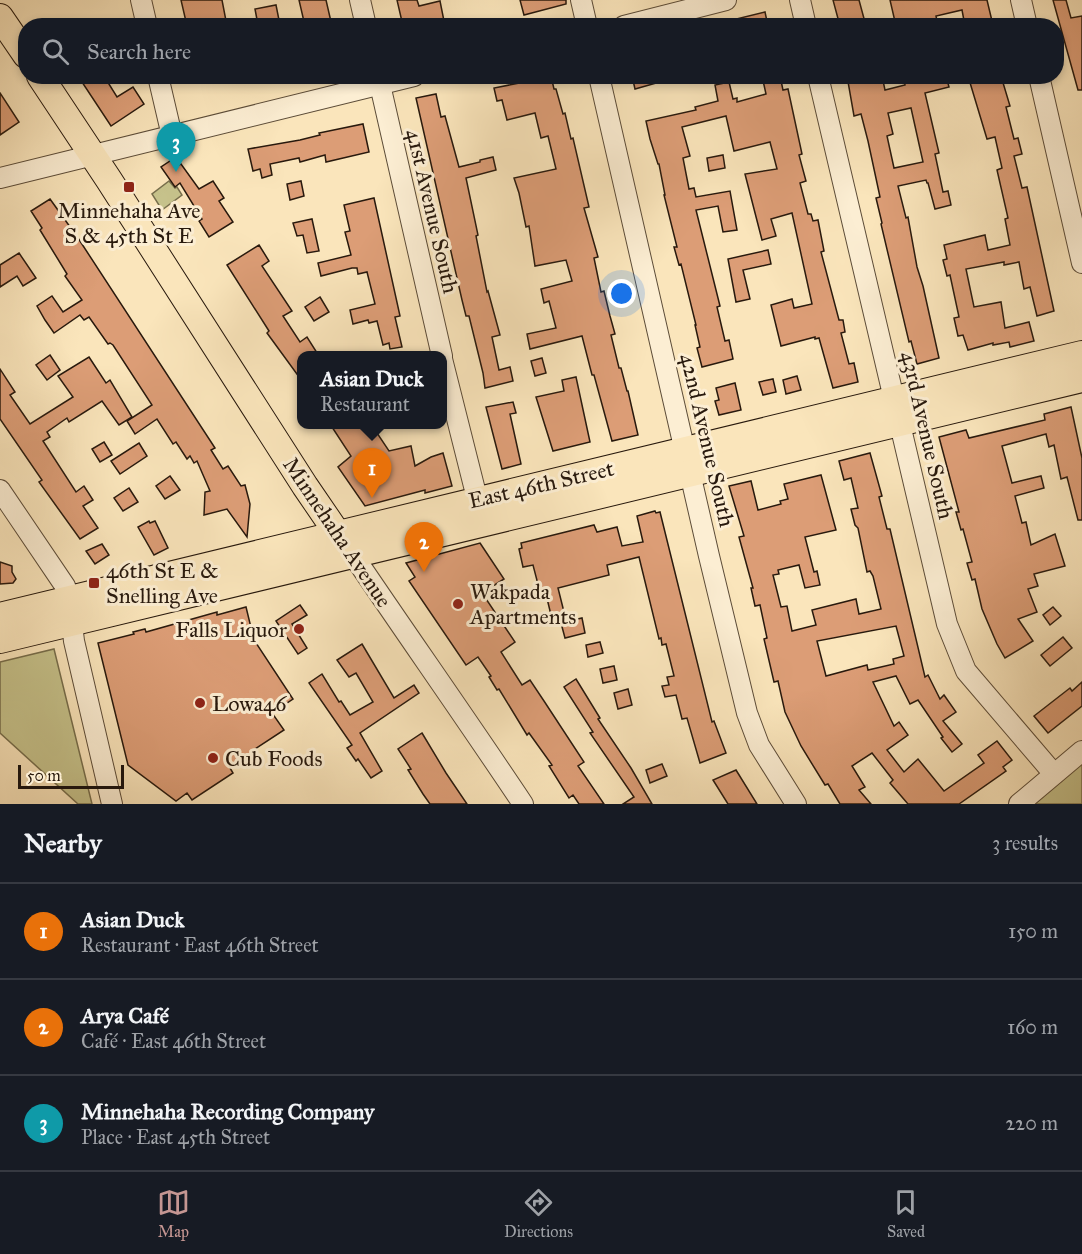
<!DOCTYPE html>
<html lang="en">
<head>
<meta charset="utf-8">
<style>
	:root { --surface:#171b24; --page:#20242c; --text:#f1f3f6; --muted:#9ea1a6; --line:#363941; --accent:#c59692 }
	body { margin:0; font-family:"IM FELL Great Primer",serif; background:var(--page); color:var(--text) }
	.scale { position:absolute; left:18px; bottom:15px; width:106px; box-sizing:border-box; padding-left:6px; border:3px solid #28190d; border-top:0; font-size:16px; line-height:21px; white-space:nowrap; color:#28190d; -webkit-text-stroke:4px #fceed3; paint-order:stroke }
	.you { position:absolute; left:622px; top:294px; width:21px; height:21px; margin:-15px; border:4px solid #fff; border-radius:50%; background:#1a73e8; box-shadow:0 0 0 9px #1a73e833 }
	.badge { display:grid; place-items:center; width:39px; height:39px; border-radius:50%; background:var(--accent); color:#fff; font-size:20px; font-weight:700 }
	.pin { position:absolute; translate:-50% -50px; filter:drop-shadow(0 2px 3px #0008) }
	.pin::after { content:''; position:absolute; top:32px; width:21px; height:18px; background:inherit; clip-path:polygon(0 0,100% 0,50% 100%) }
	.popup { position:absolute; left:297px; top:351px; width:150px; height:78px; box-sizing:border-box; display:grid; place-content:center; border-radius:12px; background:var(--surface); filter:drop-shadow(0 2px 4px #0005); font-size:20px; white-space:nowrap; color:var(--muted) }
	.popup b { font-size:22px; color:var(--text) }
	.popup::after { content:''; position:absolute; left:50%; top:100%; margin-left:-12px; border:12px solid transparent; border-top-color:var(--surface) }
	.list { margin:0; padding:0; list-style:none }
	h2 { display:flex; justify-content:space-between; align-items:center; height:78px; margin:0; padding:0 24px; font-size:26px }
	h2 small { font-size:20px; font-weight:400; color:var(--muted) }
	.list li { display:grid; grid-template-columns:39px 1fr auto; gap:18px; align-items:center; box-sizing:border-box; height:96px; padding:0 24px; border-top:2px solid var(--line) }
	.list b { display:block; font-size:22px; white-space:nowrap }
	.list p { margin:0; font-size:20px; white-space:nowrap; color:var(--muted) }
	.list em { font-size:20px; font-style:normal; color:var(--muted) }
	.icon { flex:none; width:33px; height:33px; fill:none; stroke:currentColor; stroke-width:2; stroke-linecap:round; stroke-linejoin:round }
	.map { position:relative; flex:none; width:1082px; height:804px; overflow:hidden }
	.search { position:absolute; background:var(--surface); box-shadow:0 3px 9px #0003; left:18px; right:18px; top:18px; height:66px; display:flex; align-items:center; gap:15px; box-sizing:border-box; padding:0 21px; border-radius:24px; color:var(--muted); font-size:22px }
	.sheet { height:366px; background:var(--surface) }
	nav { display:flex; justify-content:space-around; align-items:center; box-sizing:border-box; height:84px; border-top:2px solid var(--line); background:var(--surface); font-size:16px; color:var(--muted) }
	nav a { display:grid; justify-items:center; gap:3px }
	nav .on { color:var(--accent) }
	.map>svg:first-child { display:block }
	.green { fill:#c6c28b; stroke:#776e4c; stroke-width:1.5 }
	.building { fill:#dc9d76; stroke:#28190d; stroke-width:1.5; fill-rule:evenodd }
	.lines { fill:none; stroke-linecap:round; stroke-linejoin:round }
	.minor-casing { stroke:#5c4c38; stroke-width:22 }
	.major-casing { stroke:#28190d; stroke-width:28 }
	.minor { stroke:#fceed3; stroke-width:20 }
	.major { stroke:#fae5bb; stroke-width:26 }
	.poi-dot { fill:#8f2418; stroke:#fceed3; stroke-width:2 }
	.labels { text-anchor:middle; stroke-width:6; stroke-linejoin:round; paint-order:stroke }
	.poi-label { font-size:22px; fill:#28190d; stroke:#fceed3; text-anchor:start }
	.street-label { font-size:22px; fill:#28190d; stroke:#fceed3 }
</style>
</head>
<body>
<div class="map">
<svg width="1082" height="804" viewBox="0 0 1082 804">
	<rect width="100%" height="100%" fill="#fae5bb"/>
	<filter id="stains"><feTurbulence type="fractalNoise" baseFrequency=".00333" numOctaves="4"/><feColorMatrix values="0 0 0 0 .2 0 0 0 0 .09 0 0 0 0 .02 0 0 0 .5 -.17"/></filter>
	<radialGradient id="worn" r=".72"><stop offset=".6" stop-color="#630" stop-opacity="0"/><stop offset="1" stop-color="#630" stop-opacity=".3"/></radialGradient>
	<g class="green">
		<path d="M169 181 175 188 177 187 182 195 162 210 152 194Z"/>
		<path d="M54 649 92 804H78L0 733V662Z"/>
		<path d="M1082 762V804H1033Z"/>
	</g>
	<g class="building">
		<path d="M181 0H222L227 26H187Z"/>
		<path d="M299 0H326L332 26H305Z"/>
		<path d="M397 0H417L419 6 440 1 445 26H403Z"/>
		<path d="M520 0H566V4L524 15Z"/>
		<path d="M833 0H859L866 26H840Z"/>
		<path d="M890 0H987L992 21 988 22V26H965L962 10 936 16 938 26H896Z"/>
		<path d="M1053 0H1066L1071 18 1082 16V90H1078Z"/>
		<path d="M276 5 279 20 258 25 255 9Z"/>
		<path d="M765 12 768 26H729L728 21Z"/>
		<path d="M78 76H104L117 97 133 87 144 104 111 126Z"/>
		<path d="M529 76H551L554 89H556L563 114 565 113 571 139 573 138 589 207 584 208 598 257 594 258 601 292 604 291 610 316 615 334 611 335 619 368H621L627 391H628L638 435 612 441 594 375H592L582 336 530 349 527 334 556 328 549 301 544 303 541 289 572 281 566 260 535 266 529 226 526 227 519 193 514 178 556 169 548 136 541 138 535 113 507 120 502 100 497 101 494 88 530 81Z"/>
		<path d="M632 76H667V80L635 89Z"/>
		<path d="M762 76H780L783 90 788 89 802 154 799 155 806 181 800 183 808 214H811L813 221 818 220 824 251 821 252 839 320H843L845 332 841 333 849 364 854 363 858 382 833 388 819 338 815 339V337L781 346 771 305 792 299 794 308 812 304 792 213 771 219 776 236 762 240 745 174 777 169 770 142 734 151 726 116 682 127 690 156 683 158 689 189 694 188 696 197 730 191 737 230 723 232 718 206 696 210 720 306 717 307 725 341 729 340 733 359 702 367 697 348 700 347 695 325H696L681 264 679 265 674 247H677L664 195H665L659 164H658L650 139 646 121 696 110 695 107 718 101 715 85 729 82 733 99 737 98V102L766 94Z"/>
		<path d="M847 76H882L885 90 905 85 904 76H921V79L946 76 949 87 925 93 939 153 935 154 943 192 948 191 951 205 935 209 928 183H927L926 180 898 186 906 218 908 217 917 267 923 286 939 358 917 364 911 341 909 342 881 224 882 223 876 198 880 197 868 141 861 114 854 116ZM911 108 923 162 894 168 887 136 893 134 888 113Z"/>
		<path d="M968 76H1001L1010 106 1006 107 1014 139 1018 138 1022 154 1014 156 1022 188 1027 187 1054 311 1037 316 1030 287 1024 289 1019 262 1004 265V262L966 269 974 307 1001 302 1005 328 1029 322 1034 341 1010 347 1009 342 993 345V343L968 350 963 335 958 336 954 318 959 317 950 275 947 276 943 260 947 259 944 245 985 235 988 250 1010 245 1005 219 1008 218 997 170 1002 168 995 137 987 139Z"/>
		<path d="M0 93 19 122 0 135Z"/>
		<path d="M436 94 441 117 445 116 459 167 480 162V160L493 157 496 170 466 178 478 235 476 236 487 292 488 291 500 335 492 337 499 370 510 367 513 381 485 388 483 373 469 316H466L462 300 416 98Z"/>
		<path d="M363 124 369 152 326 162 325 155 300 162 299 158 270 164 272 175 262 178 260 169 253 171 248 149 300 140 320 135 319 133Z"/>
		<path d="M723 155 725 168 709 171 707 158Z"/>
		<path d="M173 159 178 166 181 164 199 189 213 181 224 198 219 201 233 222 209 237 199 221 202 219 180 183 175 187 161 167Z"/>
		<path d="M301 181 304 196 290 200 287 184Z"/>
		<path d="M374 198 400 316 395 317 402 347 390 349 389 343 383 345 377 321 369 323 368 320 353 324 350 310 375 304 367 272 358 274 357 268H352L321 276 318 263 351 255 345 232 350 231 344 205Z"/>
		<path d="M50 199 78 238 215 448 211 450 223 469 228 466 241 486 245 485 250 504 247 537 227 509 204 515 205 492 210 491 197 461 194 463 190 456 187 459 176 442 173 444 157 419 135 434 127 421 152 405 113 345 110 343 108 344 89 317 84 320 80 315 54 333 45 320 37 306 52 296 63 312 82 300 65 276 67 274 40 230 42 228 31 211Z"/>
		<path d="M312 219 319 251 307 253 303 235 297 236 293 223Z"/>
		<path d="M259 245 269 261 262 266 292 311 283 316 300 342 307 337 319 356H302V381L267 333 269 331 227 265Z"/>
		<path d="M768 250 771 264 743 270 750 299 736 302 728 259Z"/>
		<path d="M19 253 36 278 23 286 17 276 0 287V265Z"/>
		<path d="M320 297 329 312 314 321 305 307Z"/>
		<path d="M50 355 60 370 47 380 36 365Z"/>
		<path d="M89 357 106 383 110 380 132 417 119 425 102 401 69 422 67 418 47 432 50 437 43 441 76 492 84 486 93 500 83 506 98 528 80 539 39 482 42 480 0 419V369L15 392 10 395 30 424 73 397 58 376Z"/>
		<path d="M542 358 546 373 535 376 531 361Z"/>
		<path d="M797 376 801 390 786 394 783 380Z"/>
		<path d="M576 377 590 442 553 451 536 397 564 391 562 380Z"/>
		<path d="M773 379 776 392 763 395 759 382Z"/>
		<path d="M735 383 741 410 719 415 715 401 719 400 716 388Z"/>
		<path d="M513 402 516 413 510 414 521 464 502 469 486 407Z"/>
		<path d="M1071 407 1082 458V520H1078L1067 477 1061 479 1054 445 1049 447 1046 434 1002 446 1012 483 1041 476 1044 488 1015 496 1022 523 1026 522 1031 545 1055 534 1065 566 1034 574 1038 586 1028 589 1037 612 1018 619 1033 641 1005 658 997 644 982 609 975 579 972 580 967 563 972 562 963 529 961 530 956 512H959L939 437 966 430 969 438 1045 420 1044 414Z"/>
		<path d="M330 424H371L389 451 411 446 415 466 431 457 443 453 452 486 425 493V490L365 506 338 467 351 456Z"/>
		<path d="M104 442 112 455 100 462 92 449Z"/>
		<path d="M139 443 147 456 120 474 111 461Z"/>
		<path d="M870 453 882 496 879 497 887 529H890L925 677 928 675 940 699 944 695 956 712 943 721 962 744 952 752 941 738 943 737 918 700 910 704 896 676 873 682 894 726 899 722 908 735 887 750 904 772 918 759 944 791 984 763 978 755 997 741 1012 760 1003 767 1006 771 959 804H908L890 783 893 780 872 753 852 766 865 787 859 790 871 804H840L828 784 825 785 801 746 785 712 778 681 774 682 764 639 767 638 760 605 755 606 751 588H753L739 537 744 536 729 486 751 481 758 510 781 504 780 501 788 499 784 484 821 475 836 530 805 537 814 572 817 571 820 585 805 588 799 565 778 570 779 574 773 575 781 607 787 606 792 631 816 625 812 610 856 599 859 614 881 609 873 576 870 571 867 572 858 528 855 525 851 509 858 508 851 478 844 480 839 461ZM896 626 904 656 893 659 894 664 868 670 867 665 826 676 817 641Z"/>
		<path d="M170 476 180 490 165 499 156 486Z"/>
		<path d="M129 488 138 502 123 511 114 498Z"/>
		<path d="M655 511 656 513 660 512 712 722 714 721 726 753 700 763 687 718 682 719 676 695 665 697 662 686 669 685 667 677 674 676 666 644 662 645 661 638 659 639 639 557 607 565 609 575 558 588 564 612 551 615 545 590 540 592 533 565 523 567 519 549 522 548 521 543 594 525 597 532 617 527 622 546 643 542 637 516Z"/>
		<path d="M149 521 150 523 155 521 168 548 154 555 138 527Z"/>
		<path d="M480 543 504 579 482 593 515 642 501 652 522 685 530 680 544 701 584 762 578 766 604 804H579L573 795 569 798 549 766 552 765 529 733 527 735 499 689 497 690 489 677 491 676 478 657 466 665 409 581 415 577 406 563Z"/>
		<path d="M102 544 109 555 95 564 86 551Z"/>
		<path d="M0 562 12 566V572L16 579 13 583 0 584Z"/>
		<path d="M300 605 307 615 292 624 307 648 298 654 276 621Z"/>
		<path d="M246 607 254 640 293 699 272 713 284 730 252 751 254 753 230 768 233 773 192 800 187 793 176 801 128 765 98 643 134 634 133 632 145 629 146 632 217 612V615Z"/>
		<path d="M1053 607 1061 616 1050 625 1043 615Z"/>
		<path d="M582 618 585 633 565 638 561 623Z"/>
		<path d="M1063 637 1072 648 1050 666 1041 655Z"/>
		<path d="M600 642 603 653 588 657 586 645Z"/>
		<path d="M362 644 394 698 414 685 419 693 360 733 382 771 371 778 358 759 356 761 347 748 352 745 309 683 322 674 339 702 341 701 350 715 373 702 356 673 349 677 337 660Z"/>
		<path d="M614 666 617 680 603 683 600 669Z"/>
		<path d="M576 679 600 718 598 719 631 768 652 804H623L634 797 590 733 593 732 564 687Z"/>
		<path d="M1082 682V706L1048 733 1034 716 1070 688 1072 691Z"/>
		<path d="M628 689 632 705 618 709 614 693Z"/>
		<path d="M422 733 446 773 467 804H430L423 794 408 770 411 769 398 749Z"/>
		<path d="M662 764 667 776 650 783 646 770Z"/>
		<path d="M736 770 757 804H728L713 780Z"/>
	</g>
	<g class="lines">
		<defs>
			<g id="minor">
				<path d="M141 0 147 26"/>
				<path d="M360 0 366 26"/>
				<path d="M581 0 587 26"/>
				<path d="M800 0 806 26"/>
				<path d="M1021 0 1027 26"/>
				<path d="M624 26 726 0"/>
				<path d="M158 76 172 136"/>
				<path d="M378 76 442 356"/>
				<path d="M599 76 709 556 747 713 759 745 796 804"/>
				<path d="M818 76 947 624 966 671 1054 774"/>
				<path d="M1039 76 1082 263"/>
				<path d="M0 178 414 76"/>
				<path d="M442 359 481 514"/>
				<path d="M0 490 65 586 69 599 74 641 112 804"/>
				<path d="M353 555C409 638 467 720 523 804"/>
				<path d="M1019 804 1082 751"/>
			</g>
			<g id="major">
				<path d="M0 17 26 55"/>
				<path d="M40 76 109 180 305 486 346 546"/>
				<path d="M0 616 1082 354"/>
				<path d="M0 640 1082 379"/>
			</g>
		</defs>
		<use href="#minor" class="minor-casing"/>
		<use href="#major" class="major-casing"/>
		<use href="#minor" class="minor"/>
		<use href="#major" class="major"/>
	</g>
	<g class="poi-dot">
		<rect x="123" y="181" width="12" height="12" rx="3"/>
		<rect x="88" y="577" width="12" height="12" rx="3"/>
		<circle cx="458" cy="604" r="6"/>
		<circle cx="299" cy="629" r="6"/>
		<circle cx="200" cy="703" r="6"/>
		<circle cx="213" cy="758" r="6"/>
	</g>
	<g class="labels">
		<g class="poi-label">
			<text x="129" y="218" text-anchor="middle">Minnehaha Ave<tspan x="129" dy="25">S &amp; 45th St E</tspan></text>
			<text x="106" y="578">46th St E &amp;<tspan x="106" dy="25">Snelling Ave</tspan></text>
			<text x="470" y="599">Wakpada<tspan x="470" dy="25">Apartments</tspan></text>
			<text x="287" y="637" text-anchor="end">Falls Liquor</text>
			<text x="212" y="711">Lowa46</text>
			<text x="225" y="766">Cub Foods</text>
		</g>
		<g class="street-label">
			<text transform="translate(433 211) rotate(77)" y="8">41st Avenue South</text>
			<text transform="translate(928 435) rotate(77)" y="8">43rd Avenue South</text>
			<text transform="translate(708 440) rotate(77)" y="8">42nd Avenue South</text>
			<text transform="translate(541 484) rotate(-13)" y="8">East 46th Street</text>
			<text transform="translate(338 532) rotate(56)" y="8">Minnehaha Avenue</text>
		</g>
	</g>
	<rect width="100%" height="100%" filter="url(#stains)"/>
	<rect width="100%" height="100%" fill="url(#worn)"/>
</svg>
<div class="scale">50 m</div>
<div class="you"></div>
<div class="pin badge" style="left:372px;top:498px;background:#e8710a">1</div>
<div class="popup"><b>Asian Duck</b>Restaurant</div>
<div class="pin badge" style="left:424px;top:572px;background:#e8710a">2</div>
<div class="pin badge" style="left:176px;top:172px;background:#0f9aa8">3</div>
<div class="search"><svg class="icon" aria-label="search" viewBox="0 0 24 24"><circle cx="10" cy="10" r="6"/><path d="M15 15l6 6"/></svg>Search here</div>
</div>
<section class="sheet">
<h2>Nearby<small>3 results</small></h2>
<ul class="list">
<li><span class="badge" style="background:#e8710a">1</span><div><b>Asian Duck</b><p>Restaurant · East 46th Street</p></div><em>150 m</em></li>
<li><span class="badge" style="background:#e8710a">2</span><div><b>Arya Café</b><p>Café · East 46th Street</p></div><em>160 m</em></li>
<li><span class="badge" style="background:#0f9aa8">3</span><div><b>Minnehaha Recording Company</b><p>Place · East 45th Street</p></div><em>220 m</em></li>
</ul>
</section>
<nav>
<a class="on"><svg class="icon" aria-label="map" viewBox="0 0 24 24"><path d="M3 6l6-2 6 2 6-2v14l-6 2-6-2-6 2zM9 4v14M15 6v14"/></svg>Map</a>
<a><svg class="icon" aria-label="directions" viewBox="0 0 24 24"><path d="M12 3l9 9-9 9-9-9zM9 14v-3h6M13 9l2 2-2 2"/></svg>Directions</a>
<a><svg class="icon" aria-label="saved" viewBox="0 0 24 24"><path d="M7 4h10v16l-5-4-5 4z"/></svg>Saved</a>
</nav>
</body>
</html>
